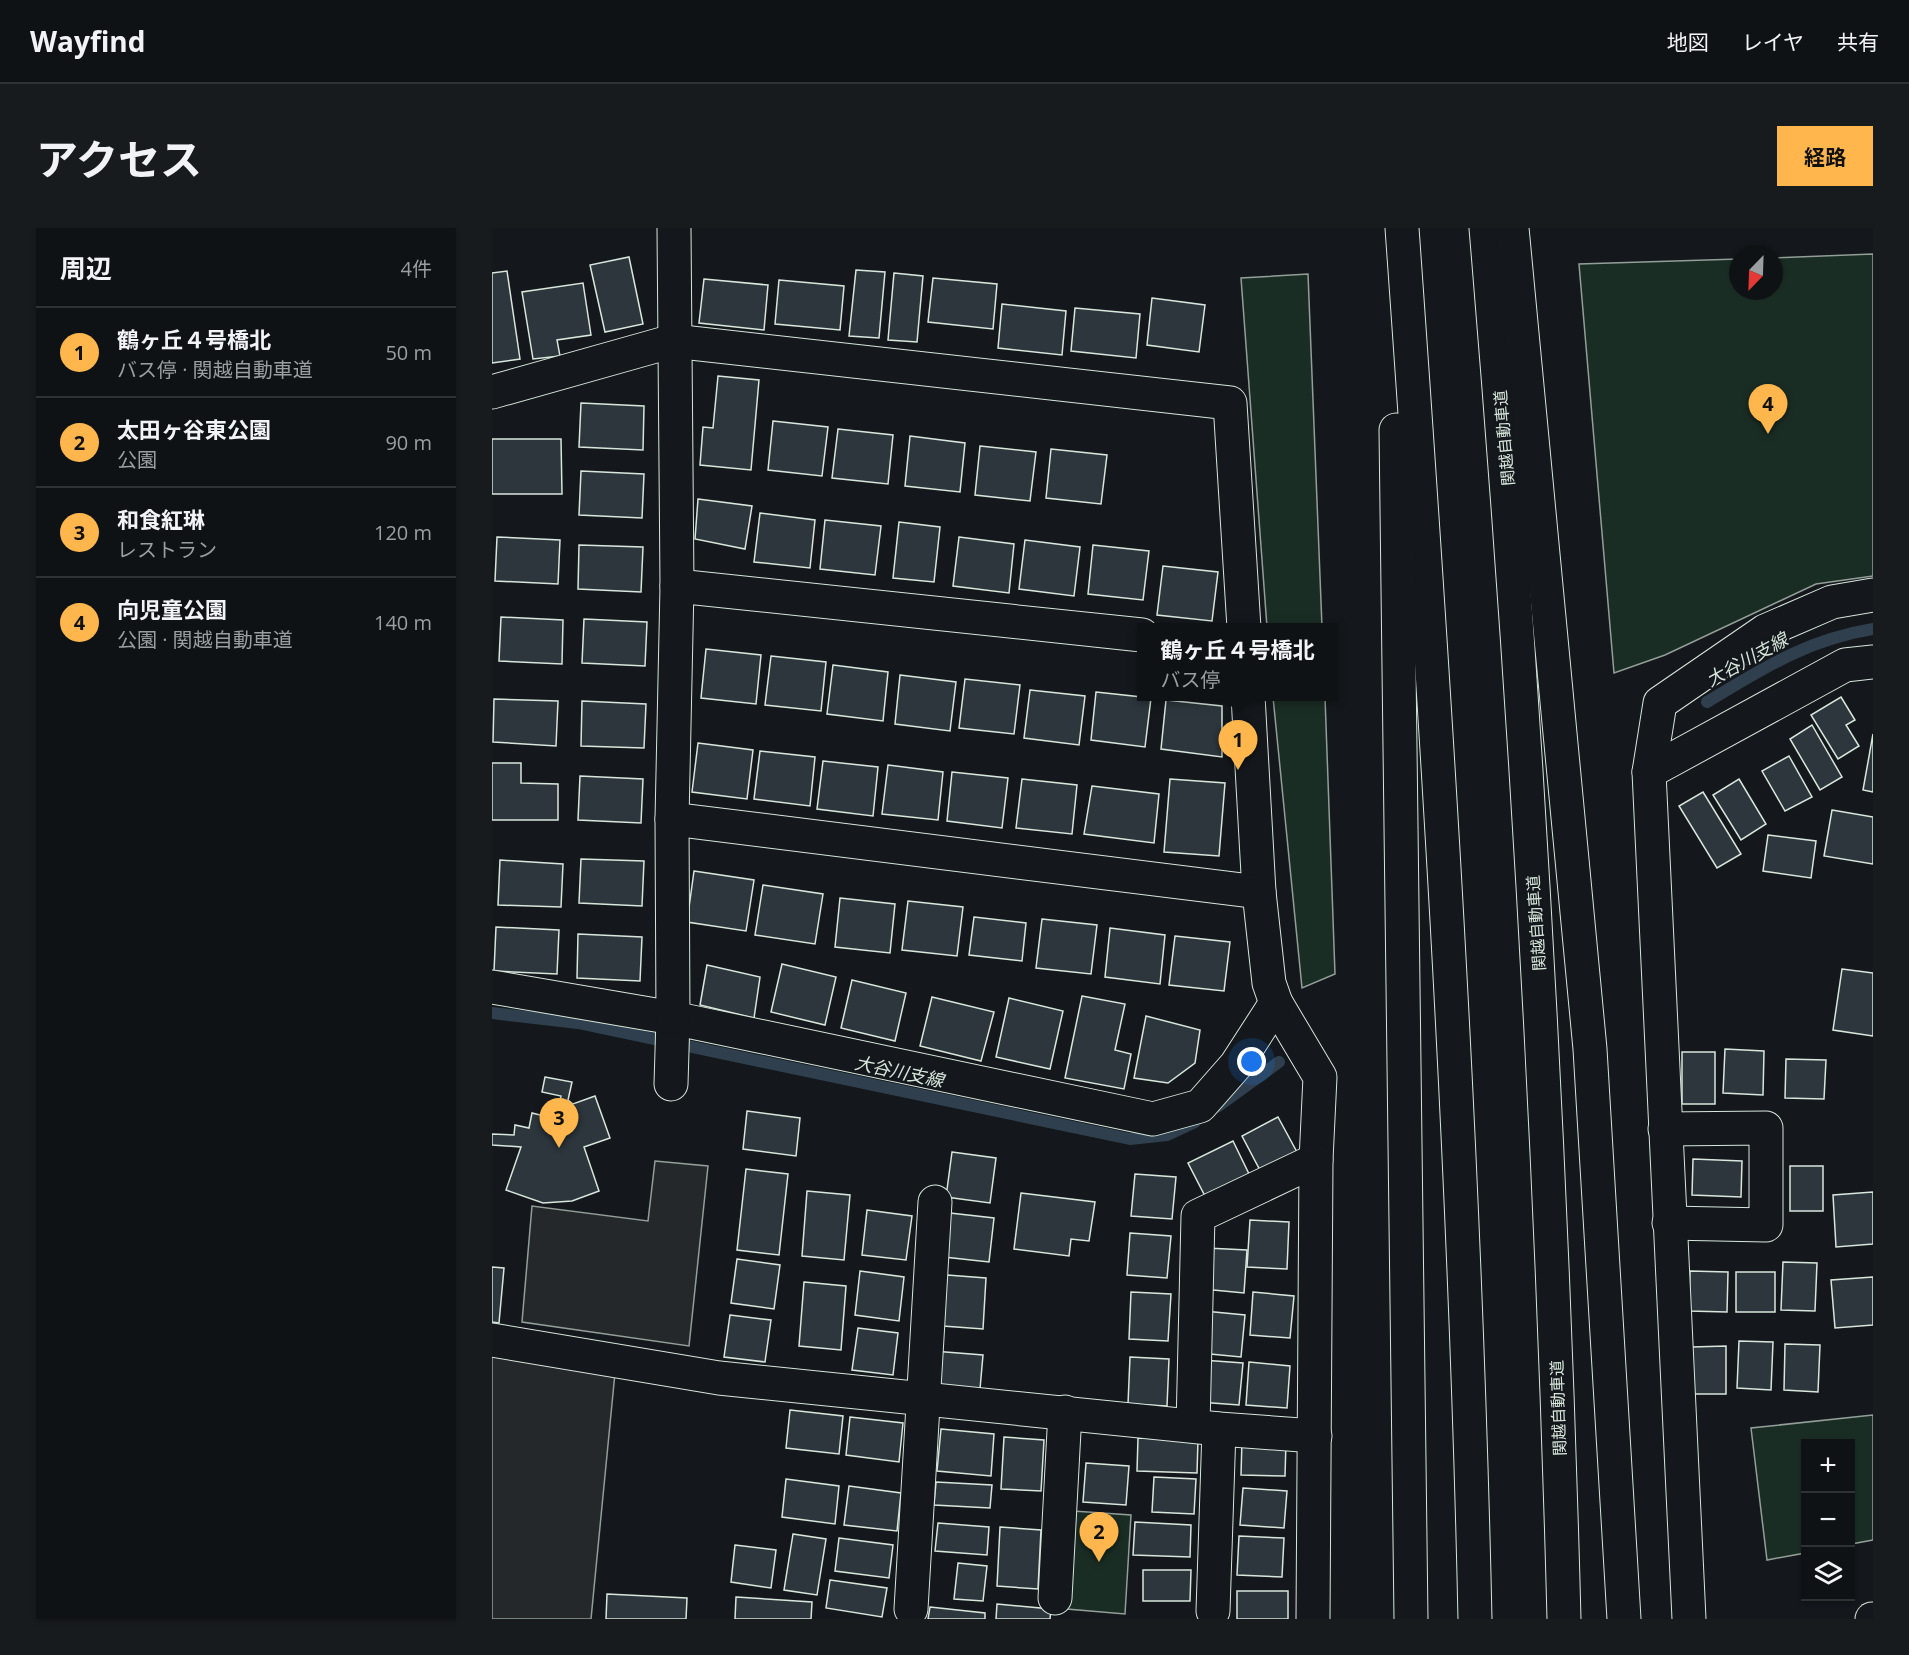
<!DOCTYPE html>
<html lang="ja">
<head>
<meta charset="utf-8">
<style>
	:root { --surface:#0f1215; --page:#181b1e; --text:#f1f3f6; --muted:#9b9ea0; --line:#2f3234; --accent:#ffb74d }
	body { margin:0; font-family:"Open Sans","Noto Sans JP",sans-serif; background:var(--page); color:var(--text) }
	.controls { position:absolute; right:18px; bottom:18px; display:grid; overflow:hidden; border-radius:0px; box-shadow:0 2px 4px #0004 }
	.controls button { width:54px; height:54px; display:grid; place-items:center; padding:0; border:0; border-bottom:2px solid var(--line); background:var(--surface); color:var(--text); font:30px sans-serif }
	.compass { position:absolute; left:1237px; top:18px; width:54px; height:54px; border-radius:50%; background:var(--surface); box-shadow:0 2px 4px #0004; rotate:203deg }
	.you { position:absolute; left:760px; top:834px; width:21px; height:21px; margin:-15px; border:4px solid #fff; border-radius:50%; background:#1a73e8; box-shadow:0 0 0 9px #1a73e833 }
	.badge { display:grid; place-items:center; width:39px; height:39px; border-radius:50%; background:var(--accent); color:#111; font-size:20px; font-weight:700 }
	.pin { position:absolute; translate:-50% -50px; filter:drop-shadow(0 2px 3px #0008) }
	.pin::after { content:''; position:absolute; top:32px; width:21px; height:18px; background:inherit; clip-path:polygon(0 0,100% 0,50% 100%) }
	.popup { position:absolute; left:645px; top:395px; width:201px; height:78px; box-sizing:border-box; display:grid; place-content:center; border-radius:0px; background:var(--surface); filter:drop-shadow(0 2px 4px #0005); font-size:20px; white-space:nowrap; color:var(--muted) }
	.popup b { font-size:22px; color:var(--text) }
	.popup::after { content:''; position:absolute; left:50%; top:100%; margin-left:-12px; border:12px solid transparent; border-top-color:var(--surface) }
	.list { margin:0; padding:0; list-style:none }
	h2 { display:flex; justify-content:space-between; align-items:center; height:78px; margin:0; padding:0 24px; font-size:26px }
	h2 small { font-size:20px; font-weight:400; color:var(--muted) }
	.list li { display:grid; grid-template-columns:39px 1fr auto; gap:18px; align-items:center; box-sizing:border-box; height:90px; padding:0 24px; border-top:2px solid var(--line) }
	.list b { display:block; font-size:22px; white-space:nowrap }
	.list p { margin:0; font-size:20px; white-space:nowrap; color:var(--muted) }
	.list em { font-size:20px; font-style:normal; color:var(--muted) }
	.icon { flex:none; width:33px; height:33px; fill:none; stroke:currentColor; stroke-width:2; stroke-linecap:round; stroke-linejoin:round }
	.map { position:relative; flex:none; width:1381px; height:1391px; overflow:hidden; border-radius:0px }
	header { display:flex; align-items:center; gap:36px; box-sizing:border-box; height:84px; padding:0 30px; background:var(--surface); border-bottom:2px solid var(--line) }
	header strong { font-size:28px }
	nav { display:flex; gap:33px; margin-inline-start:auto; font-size:21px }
	.intro { display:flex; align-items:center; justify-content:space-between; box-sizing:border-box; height:144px; padding:0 36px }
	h1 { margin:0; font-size:42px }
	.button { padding:15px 27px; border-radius:0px; background:var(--accent); color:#111; font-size:21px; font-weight:700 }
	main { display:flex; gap:36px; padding:0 36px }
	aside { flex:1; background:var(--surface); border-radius:0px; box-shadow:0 2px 4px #0004 }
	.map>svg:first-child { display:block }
	.green { fill:#1a2d24; stroke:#939e99; stroke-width:1.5 }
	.parking { fill:#24282b; stroke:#939e99; stroke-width:1.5 }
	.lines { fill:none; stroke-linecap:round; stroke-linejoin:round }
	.stream { stroke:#2f3f4d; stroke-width:12 }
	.building { fill:#2c363c; stroke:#d8e6dc; stroke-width:1.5 }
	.minor-casing { stroke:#d8e6dc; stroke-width:35 }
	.tertiary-casing { stroke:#d8e6dc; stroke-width:35 }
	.motorway-casing { stroke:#d8e6dc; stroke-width:35 }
	.minor { stroke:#14181c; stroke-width:33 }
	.tertiary { stroke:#14181c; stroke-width:33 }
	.motorway { stroke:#14181c; stroke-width:33 }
	.labels { text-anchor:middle; stroke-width:4.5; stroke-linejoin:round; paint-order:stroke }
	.street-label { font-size:16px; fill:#d8e6dc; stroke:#14181c }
	.water-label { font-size:18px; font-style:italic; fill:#d8e6dc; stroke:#14181c }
</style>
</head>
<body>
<header>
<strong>Wayfind</strong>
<nav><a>地図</a><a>レイヤ</a><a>共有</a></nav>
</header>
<div class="intro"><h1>アクセス</h1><a class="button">経路</a></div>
<main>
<aside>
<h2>周辺<small>4件</small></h2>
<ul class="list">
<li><span class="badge">1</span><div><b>鶴ヶ丘４号橋北</b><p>バス停 · 関越自動車道</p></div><em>50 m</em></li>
<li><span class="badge">2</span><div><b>太田ヶ谷東公園</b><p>公園</p></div><em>90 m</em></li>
<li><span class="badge">3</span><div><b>和食紅琳</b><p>レストラン</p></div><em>120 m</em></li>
<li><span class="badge">4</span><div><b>向児童公園</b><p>公園 · 関越自動車道</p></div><em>140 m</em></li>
</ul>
</aside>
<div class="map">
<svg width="1381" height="1391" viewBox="0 0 1381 1391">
	<rect width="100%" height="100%" fill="#14181c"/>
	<g class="green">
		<path d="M1381 26V348L1324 356 1173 427 1122 445 1087 36 1246 31V63H1282V30Z"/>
		<path d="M816 46 830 399H775L749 50Z"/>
		<path d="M781 469H833L843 746 810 760Z"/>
		<path d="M1381 1187V1312L1359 1316 1358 1216H1314L1313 1325 1275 1332 1259 1200Z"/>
		<path d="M581 1283 639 1287 633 1386 575 1381Z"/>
	</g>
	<g class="parking">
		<path d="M163 933 216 938 197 1118 30 1094 40 978 156 993Z"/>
		<path d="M0 1127 123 1145 99 1391H0Z"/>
	</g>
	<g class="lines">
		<g class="stream">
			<path d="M1215 474C1272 440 1314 412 1381 401"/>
			<path d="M0 785 86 795 638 911 675 907 703 894"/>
			<path d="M725 879 787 834"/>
		</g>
	</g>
	<g class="building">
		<path d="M137 29 151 96 113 104 98 37Z"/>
		<path d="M364 42 393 44 387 110 357 108Z"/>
		<path d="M15 43 28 131 0 135V45Z"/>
		<path d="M402 45 431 48 425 114 396 112Z"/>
		<path d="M441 50 505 56 501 101 436 94Z"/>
		<path d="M212 51 276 57 272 102 207 95Z"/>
		<path d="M287 52 352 58 348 102 283 96Z"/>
		<path d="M91 55 99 107 65 112 68 128 41 131 30 64Z"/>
		<path d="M660 70 713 77 707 124 655 117Z"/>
		<path d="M510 76 574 83 570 127 506 120Z"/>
		<path d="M583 80 648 86 644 130 579 123Z"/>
		<path d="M226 148 267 152 259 242 208 237 211 199 221 200Z"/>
		<path d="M89 175 152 178 151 222 87 219Z"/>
		<path d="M281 193 336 199 330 248 276 242Z"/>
		<path d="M346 201 401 207 396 256 340 250Z"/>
		<path d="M418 208 473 215 468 264 413 258Z"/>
		<path d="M0 211H69L70 266H0Z"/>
		<path d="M488 218 544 224 538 273 483 267Z"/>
		<path d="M559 221 615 227 609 276 554 270Z"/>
		<path d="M89 243 152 246 150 290 87 287Z"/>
		<path d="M206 271 260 278 253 321 203 311Z"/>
		<path d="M268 285 323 292 318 340 262 334Z"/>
		<path d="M333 292 389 298 383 347 328 341Z"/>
		<path d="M407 294 448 299 442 354 401 350Z"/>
		<path d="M5 309 68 312 66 356 3 353Z"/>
		<path d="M467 309 522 316 517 365 461 358Z"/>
		<path d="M533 312 588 319 582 368 527 361Z"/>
		<path d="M87 317 151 319 149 364 86 361Z"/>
		<path d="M601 317 657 323 651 372 596 366Z"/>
		<path d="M671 338 726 344 720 393 665 387Z"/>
		<path d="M9 389 71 392 70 436 7 433Z"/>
		<path d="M92 391 155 394 153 438 90 435Z"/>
		<path d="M214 421 269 427 264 476 209 470Z"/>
		<path d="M279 428 334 434 329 483 273 477Z"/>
		<path d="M341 437 396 444 391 493 335 486Z"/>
		<path d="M408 447 464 454 458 503 403 496Z"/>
		<path d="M473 451 528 457 522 506 467 500Z"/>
		<path d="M538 462 593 468 587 517 532 510Z"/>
		<path d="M604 464 659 470 653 519 599 512Z"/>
		<path d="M1349 469 1363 492 1354 497 1367 518 1346 531 1319 487Z"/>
		<path d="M2 471 66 473 64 518 1 514Z"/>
		<path d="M674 472 730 478V529L669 521Z"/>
		<path d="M90 473 154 476 152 520 89 518Z"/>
		<path d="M1320 497 1350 549 1328 562 1298 511Z"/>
		<path d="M1381 506V564L1371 562Z"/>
		<path d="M206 515 261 522 255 571 200 564Z"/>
		<path d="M268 523 323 529 318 578 262 571Z"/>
		<path d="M1297 528 1320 569 1293 583 1270 543Z"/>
		<path d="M331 533 386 539 381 588 325 581Z"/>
		<path d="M0 535H29V555L66 556V592H0Z"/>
		<path d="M396 537 451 544 446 592 390 586Z"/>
		<path d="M460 544 516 550 510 600 455 593Z"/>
		<path d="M88 548 151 551 149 595 86 592Z"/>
		<path d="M530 551 585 557 580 606 524 600Z"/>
		<path d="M678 551 733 555 727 628 672 624Z"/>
		<path d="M1247 551 1274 596 1249 612 1221 567Z"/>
		<path d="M600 558 667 566 662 615 592 606Z"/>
		<path d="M1211 564 1249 626 1225 640 1187 578Z"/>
		<path d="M1340 582 1381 589V636L1332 628Z"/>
		<path d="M1276 607 1324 613 1319 650 1271 643Z"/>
		<path d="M89 631 152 633 150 678 87 675Z"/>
		<path d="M8 632 71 636 69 679 6 677Z"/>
		<path d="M202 643 262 652 254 703 195 694Z"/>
		<path d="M271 657 331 666 323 716 263 707Z"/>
		<path d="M348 670 403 676 398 725 343 719Z"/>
		<path d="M416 673 471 679 465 728 410 722Z"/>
		<path d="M482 689 534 695 530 733 477 727Z"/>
		<path d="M550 691 605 697 599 746 544 740Z"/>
		<path d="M4 699 67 702 65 746 2 743Z"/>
		<path d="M618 700 673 707 668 756 613 749Z"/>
		<path d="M86 706 150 709 148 753 85 750Z"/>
		<path d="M683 708 738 714 732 763 677 757Z"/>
		<path d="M290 736 344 749 333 797 279 784Z"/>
		<path d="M215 737 268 749 262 790 208 777Z"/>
		<path d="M1350 741 1381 745V808L1341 802Z"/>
		<path d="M360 752 414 765 403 813 349 800Z"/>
		<path d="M590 768 633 776 623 822 639 826 632 861 573 850Z"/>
		<path d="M440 769 502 784 489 833 428 818Z"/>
		<path d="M517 770 571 783 558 841 504 829Z"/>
		<path d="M654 788 708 802 703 835 676 855 642 850Z"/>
		<path d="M1233 821 1272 823 1271 867 1231 865Z"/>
		<rect x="1190" y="824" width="33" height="52"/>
		<path d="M1294 831 1334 832 1332 871 1293 870Z"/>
		<path d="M53 849 80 854 76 872 81 876 103 868 118 910 92 919 107 963 80 973 51 975 14 962 29 919 0 917V906L22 907 23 897 37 900 40 885 64 891 69 868 50 864Z"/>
		<path d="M255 883 308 890 304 928 251 921Z"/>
		<path d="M786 889 806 926 770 946 750 908Z"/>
		<path d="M741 913 758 948 714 970 696 935Z"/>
		<path d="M460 924 504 930 498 975 454 969Z"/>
		<path d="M1201 931 1250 933 1249 969 1200 967Z"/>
		<rect x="1298" y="938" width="33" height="45"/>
		<path d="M254 941 296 946 287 1027 245 1022Z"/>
		<path d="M643 946 684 949 680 991 639 988Z"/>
		<path d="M315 963 358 967 352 1032 310 1028Z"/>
		<path d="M1381 964V1016L1344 1019 1341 967Z"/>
		<path d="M529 965 603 974 597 1013 579 1011 577 1028 522 1021Z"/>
		<path d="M375 982 420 988 414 1032 370 1027Z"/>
		<path d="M458 985 502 990 497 1034 452 1029Z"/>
		<path d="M758 992 797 994 795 1041 755 1039Z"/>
		<path d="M638 1005 679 1008 675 1050 635 1047Z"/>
		<path d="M714 1020 755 1022 752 1065 711 1061Z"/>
		<path d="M245 1031 288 1037 282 1081 239 1075Z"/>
		<path d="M1291 1034 1325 1035 1323 1083 1289 1082Z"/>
		<path d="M0 1039 12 1040 7 1095 0 1094Z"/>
		<path d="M368 1043 412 1049 407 1093 363 1087Z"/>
		<path d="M1198 1043 1236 1044 1235 1084 1197 1083Z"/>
		<rect x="1244" y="1044" width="39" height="40"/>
		<path d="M455 1047 494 1050 491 1101 451 1098Z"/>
		<path d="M1381 1049V1097L1343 1100 1339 1052Z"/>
		<path d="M312 1054 354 1058 349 1122 307 1118Z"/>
		<path d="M639 1064 679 1066 676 1113 637 1111Z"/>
		<path d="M761 1064 802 1068 798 1110 758 1107Z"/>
		<path d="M712 1083 753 1087 749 1129 708 1125Z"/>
		<path d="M238 1087 279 1092 273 1134 232 1129Z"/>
		<path d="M366 1100 406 1105 401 1147 360 1142Z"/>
		<path d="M1247 1113 1281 1114 1279 1162 1245 1160Z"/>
		<path d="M1293 1116 1328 1117 1326 1164 1292 1162Z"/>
		<path d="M1234 1118V1166H1201L1200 1119Z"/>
		<path d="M441 1123 491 1127 488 1161 438 1156Z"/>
		<path d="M638 1129 677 1131 675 1178 636 1176Z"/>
		<path d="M710 1132 751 1135 747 1177 707 1174Z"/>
		<path d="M757 1134 798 1138 795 1180 754 1177Z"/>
		<path d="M298 1182 351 1188 347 1226 294 1220Z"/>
		<path d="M358 1189 411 1195 407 1234 354 1227Z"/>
		<path d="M449 1201 502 1206 499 1248 445 1243Z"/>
		<path d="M512 1209 552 1212 549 1263 509 1261Z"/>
		<path d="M646 1210 706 1212 705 1245 645 1243Z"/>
		<path d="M750 1212 794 1214 793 1248 749 1247Z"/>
		<path d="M594 1235 637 1238 634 1277 591 1274Z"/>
		<path d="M662 1249 704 1251 702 1286 660 1284Z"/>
		<path d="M294 1251 347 1258 343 1296 290 1289Z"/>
		<path d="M444 1254 500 1257 498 1280 442 1277Z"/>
		<path d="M357 1258 409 1265 405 1303 352 1297Z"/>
		<path d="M751 1260 795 1263 792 1300 748 1297Z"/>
		<path d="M643 1294 699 1297 698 1329 641 1327Z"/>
		<path d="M446 1295 497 1299 495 1327 443 1323Z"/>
		<path d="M508 1299 549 1302 546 1361 505 1358Z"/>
		<path d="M301 1306 334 1311 325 1367 292 1362Z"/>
		<path d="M747 1308 792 1310 790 1349 745 1347Z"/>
		<path d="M347 1310 401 1317 397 1350 343 1343Z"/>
		<path d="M243 1317 284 1322 279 1360 239 1354Z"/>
		<path d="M466 1335 495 1338 491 1373 462 1371Z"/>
		<path d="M651 1342H699L698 1373H651Z"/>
		<path d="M338 1352 395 1360 390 1389 334 1380Z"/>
		<rect x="745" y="1363" width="51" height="28"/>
		<path d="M115 1366 195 1370 194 1391H114Z"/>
		<path d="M244 1369 320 1374 319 1391H243Z"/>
		<path d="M505 1376 559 1381 558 1391H504Z"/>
		<path d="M438 1379 493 1385V1391H436Z"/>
	</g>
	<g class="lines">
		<defs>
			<g id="minor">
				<path d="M0 164 181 113 738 175 752 400"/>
				<path d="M185 358 650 407"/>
				<path d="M756 468 767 664 777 755 784 775 828 849 824 932 821 1391"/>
				<path d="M1157 544 1353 437 1381 434"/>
				<path d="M180 591 767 664"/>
				<path d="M0 759 181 790 661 891 708 878 744 837 784 775"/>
				<path d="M179 856 181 790"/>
				<path d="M1173 901 1274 900V997L1177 995"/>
				<path d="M0 1112 227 1150 727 1201 823 1208"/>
				<path d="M701 1198 706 988 824 932"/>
				<path d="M563 1370 573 1184"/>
				<path d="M419 1381 443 974"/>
				<path d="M721 1383 727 1201"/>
				<path d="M1197 1391 1157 544 1168 475 1273 403 1340 374 1381 367"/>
			</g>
			<g id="tertiary">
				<path d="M181 790 180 591 185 358 182 0"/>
				<path d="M1380 1391H1381"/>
			</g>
			<g id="motorway">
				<path d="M910 0C943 463 973 927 983 1391"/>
				<path d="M994 0C1033 463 1060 927 1072 1391"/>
				<path d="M1020 0 1098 821 1132 1391"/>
				<path d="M904 202 919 1391"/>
			</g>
		</defs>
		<use href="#minor" class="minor-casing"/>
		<use href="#tertiary" class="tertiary-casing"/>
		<use href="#motorway" class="motorway-casing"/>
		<use href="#minor" class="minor"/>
		<use href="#tertiary" class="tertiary"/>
		<use href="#motorway" class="motorway"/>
	</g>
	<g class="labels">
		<g class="street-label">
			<text transform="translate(1012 210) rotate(-95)" y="6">関越自動車道</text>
			<text transform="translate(1044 695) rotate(-94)" y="6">関越自動車道</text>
			<text transform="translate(1066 1180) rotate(-92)" y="6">関越自動車道</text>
		</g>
		<g class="water-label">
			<text transform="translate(1255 432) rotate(-29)" y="6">大谷川支線</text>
			<text transform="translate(407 844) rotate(12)" y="6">大谷川支線</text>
		</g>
	</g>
</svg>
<div class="controls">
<button>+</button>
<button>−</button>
<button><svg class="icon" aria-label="layers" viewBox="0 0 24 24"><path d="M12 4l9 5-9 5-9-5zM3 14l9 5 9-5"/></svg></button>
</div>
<svg class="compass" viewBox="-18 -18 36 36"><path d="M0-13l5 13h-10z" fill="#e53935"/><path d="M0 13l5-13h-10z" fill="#9b9ea0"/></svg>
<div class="you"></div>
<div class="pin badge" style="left:746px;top:542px">1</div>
<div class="popup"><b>鶴ヶ丘４号橋北</b>バス停</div>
<div class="pin badge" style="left:607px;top:1334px">2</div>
<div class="pin badge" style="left:67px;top:920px">3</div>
<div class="pin badge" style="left:1276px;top:206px">4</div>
</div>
</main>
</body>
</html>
